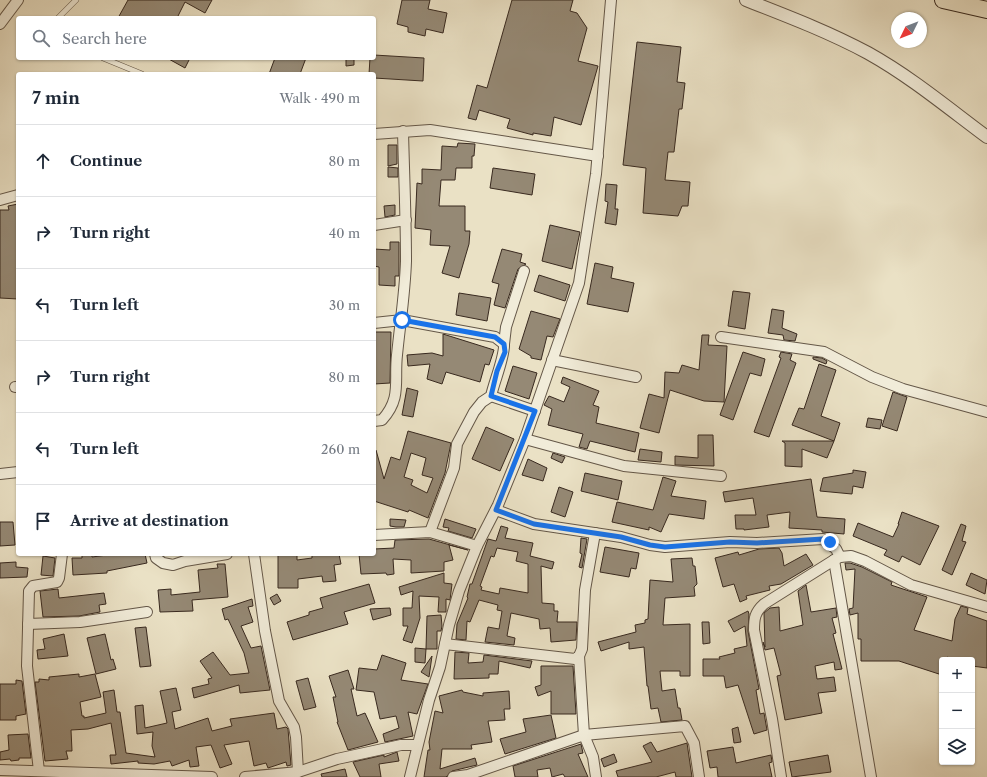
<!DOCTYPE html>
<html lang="en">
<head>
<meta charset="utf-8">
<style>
	:root { --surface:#fff; --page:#f6f6f7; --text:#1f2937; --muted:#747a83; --line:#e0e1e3 }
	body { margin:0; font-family:"Libre Caslon Text",serif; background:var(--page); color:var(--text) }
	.controls { position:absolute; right:12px; bottom:12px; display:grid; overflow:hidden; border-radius:4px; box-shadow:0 1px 3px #0004 }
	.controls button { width:36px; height:36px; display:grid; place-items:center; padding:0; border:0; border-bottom:1px solid var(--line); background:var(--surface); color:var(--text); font:20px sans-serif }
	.compass { position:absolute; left:891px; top:12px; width:36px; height:36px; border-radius:50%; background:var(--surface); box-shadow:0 1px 3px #0004; rotate:227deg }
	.stop { position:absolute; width:12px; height:12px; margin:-9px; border:3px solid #1a73e8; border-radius:50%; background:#fff }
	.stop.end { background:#1a73e8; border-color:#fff; box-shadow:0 1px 4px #0008 }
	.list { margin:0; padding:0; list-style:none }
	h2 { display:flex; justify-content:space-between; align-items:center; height:52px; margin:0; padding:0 16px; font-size:17px }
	h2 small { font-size:13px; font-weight:400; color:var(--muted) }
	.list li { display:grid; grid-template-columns:26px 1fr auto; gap:12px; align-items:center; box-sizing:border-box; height:72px; padding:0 16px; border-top:1px solid var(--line) }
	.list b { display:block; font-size:15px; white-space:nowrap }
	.list em { font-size:13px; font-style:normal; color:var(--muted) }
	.icon { flex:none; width:22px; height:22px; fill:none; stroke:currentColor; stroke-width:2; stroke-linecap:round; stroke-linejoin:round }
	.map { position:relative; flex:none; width:987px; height:777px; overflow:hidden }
	.search { position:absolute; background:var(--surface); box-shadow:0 1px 3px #0004; left:16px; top:16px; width:360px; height:44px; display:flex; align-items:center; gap:10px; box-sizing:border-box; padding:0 14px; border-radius:4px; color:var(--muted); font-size:15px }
	.panel { position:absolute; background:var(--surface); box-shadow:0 1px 3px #0004; left:16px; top:72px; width:360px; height:484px; border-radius:4px }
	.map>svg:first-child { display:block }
	.building { fill:#958975; stroke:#38291f; fill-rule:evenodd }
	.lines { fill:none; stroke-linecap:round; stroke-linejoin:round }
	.service-casing { stroke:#645748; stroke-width:6 }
	.minor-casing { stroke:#645748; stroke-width:12 }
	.tertiary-casing { stroke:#645748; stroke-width:14 }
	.trunk-casing { stroke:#38291f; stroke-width:18 }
	.service { stroke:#f1ecd9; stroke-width:5 }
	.minor { stroke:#f1ecd9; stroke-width:10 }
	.tertiary { stroke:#f1ecd9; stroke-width:12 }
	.trunk { stroke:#eae1c5; stroke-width:16 }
	.route { stroke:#1a73e8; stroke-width:5 }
</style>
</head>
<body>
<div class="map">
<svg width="987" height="777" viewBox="0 0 987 777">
	<rect width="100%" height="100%" fill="#eae1c5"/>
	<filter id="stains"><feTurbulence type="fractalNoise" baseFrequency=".005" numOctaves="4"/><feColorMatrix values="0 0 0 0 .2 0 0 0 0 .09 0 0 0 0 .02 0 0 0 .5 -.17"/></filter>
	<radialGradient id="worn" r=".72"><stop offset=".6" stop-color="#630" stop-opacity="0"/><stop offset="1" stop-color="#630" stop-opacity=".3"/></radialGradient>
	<g class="building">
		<path d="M128 0H212L205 13 185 2 177 18H118Z"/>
		<path d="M402 0H430L428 9 447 13 443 33 426 29 425 36 408 32V27L397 24Z"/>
		<path d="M512 0H573L570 11 577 13 587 28 578 61 598 66 581 125 554 117 551 136 533 133V135L507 128 510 119 479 110 476 120 468 118 477 85 487 88Z"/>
		<path d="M637 42 681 47 677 82 685 83 682 109H679L674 152H668L665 180 690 182 688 206H682L678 216 643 213 646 168 623 165Z"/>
		<path d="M374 55 424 58 423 81 374 78V74H369L370 58H374Z"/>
		<path d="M167 58H190L185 68Z"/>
		<path d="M275 58H306L300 74H269Z"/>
		<path d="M346 58H354V65L346 66Z"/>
		<path d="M458 143 475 144 474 156H472V168H456L455 180H441L439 206H465V231H470L469 244 459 278 442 273 450 246 430 245 431 230 415 228 417 183 422 184V169L441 170 442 146 457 147Z"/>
		<path d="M388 145H397V164L388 166Z"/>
		<path d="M388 167 398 168V177H388Z"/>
		<path d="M493 168 535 174 532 195 490 188Z"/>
		<path d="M606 184 617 185 615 209H618L616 225 605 223 608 202 605 201Z"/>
		<path d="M18 204V299L0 298V210H9L8 206Z"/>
		<path d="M395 205V215L385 217 384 206Z"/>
		<path d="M550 225 580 232 572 269 542 261Z"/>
		<path d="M390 242H399V276H395V286L379 285V267L374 266V249L390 250Z"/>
		<path d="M502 249 522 254 520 262 526 264 518 269 505 308 494 305 499 284 492 282Z"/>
		<path d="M595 263 613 267 611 278 634 283 628 312 587 304Z"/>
		<path d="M539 275 570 285 565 301 534 291Z"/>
		<path d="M733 291 750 293 745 329 728 326Z"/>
		<path d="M459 293 491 298 487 321 456 315Z"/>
		<path d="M772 309 784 311 782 328 797 334 795 341 784 340 783 335 768 333Z"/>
		<path d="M531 311 560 319 553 337 547 336 541 360 531 358V356L519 349Z"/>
		<path d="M374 332H391L390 383 374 384Z"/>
		<path d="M443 334 494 350 489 365 485 364 480 382 446 372 442 384 427 379 430 364 408 366 407 355 432 353 443 356Z"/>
		<path d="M702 335H709L708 345 727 346 724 402 704 401 670 390 659 433 640 428 649 394 664 398 665 372 679 373 682 365 699 370Z"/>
		<path d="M743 352 765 359 761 376 750 373 733 420 720 415Z"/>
		<path d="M781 352 792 354 790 360 796 363 769 437 754 432 781 358 779 357Z"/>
		<path d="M813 357 822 358 827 361 826 364 813 359Z"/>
		<path d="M819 364 836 370 821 416 840 423 834 441 792 425 799 408 804 409Z"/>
		<path d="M513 366 537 373 529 399 505 391Z"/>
		<path d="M563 377 599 391 593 405 599 407 596 423 639 433 635 452 590 441 587 449 579 447 583 434 548 425 552 409 544 405 549 396 564 402 570 387 561 383Z"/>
		<path d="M407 388 418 391 413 417 402 415Z"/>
		<path d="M893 392 907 397 897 431 882 426Z"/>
		<path d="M868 418 882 420 880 429 866 427Z"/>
		<path d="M486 427 514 439 500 471 472 459Z"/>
		<path d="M408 431 451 443 445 473 428 518 409 510 408 512 374 501V451L376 450 384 479 391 457 400 460ZM411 453 426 458 422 475 433 478 427 493 411 485 413 480 404 477Z"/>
		<path d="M698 435H713L714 466 675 465V456L698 458Z"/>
		<path d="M782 441H834L827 458 802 449V467L785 466V443Z"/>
		<path d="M640 449 662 452 661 462 638 460Z"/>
		<path d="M553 453 565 457 562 463 551 458Z"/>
		<path d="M528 459 547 468 543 481 522 475Z"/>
		<path d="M853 470 866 472 863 488 853 486 852 494 820 491 823 478 853 473Z"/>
		<path d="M585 473 622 481 618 500 581 491Z"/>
		<path d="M663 477 676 481 671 496 706 501 704 519 669 514 661 532 649 527V530L612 522 617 502 653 510Z"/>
		<path d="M811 479 817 517 845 519 844 534 822 532V530L789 528 790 512 767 515 769 527 744 530V529H736L735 515H756L753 498 725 502 723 492Z"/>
		<path d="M559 487 573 492 565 517 551 512Z"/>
		<path d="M902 512 939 526 920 565 902 556 899 562 884 555 887 550 853 536 858 523 893 537 899 524H898Z"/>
		<path d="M390 519 406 520 404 527H396L390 526Z"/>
		<path d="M445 519 476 529 473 536 472 538 448 531 449 528 443 527Z"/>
		<path d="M0 522H13L15 545 0 546Z"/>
		<path d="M961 524 966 526 962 541 966 542 952 575 942 570Z"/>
		<path d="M501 526 508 528 505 538 533 543 530 556 554 562 552 569 541 566 542 603 554 604V611H558L557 622H577L576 640 551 642 550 628 540 629 539 619 511 613 507 636 515 638 514 645 485 642 488 627 499 629 502 611 497 610 498 605 479 600 470 622 467 621 466 640 456 639 457 624 468 598 467 597 470 584H472L488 539 496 541ZM497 548 518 552 516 561 528 564V593L500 588 499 594 481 590 482 587 480 586 491 556 494 557Z"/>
		<path d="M581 538 587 539 582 568 579 567 582 554 580 553Z"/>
		<path d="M429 539 468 550 449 545 453 560 444 562V571L411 573V560L393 559 394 574 387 575 386 573 361 574 359 554H374V549L394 548 395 540Z"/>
		<path d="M605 547 639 553 636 569 631 568 629 577 600 572Z"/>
		<path d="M779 548 782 553 784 566 806 554 813 565 781 584 769 586 770 590 746 596 747 599 740 602 734 584 723 587 715 558 738 552 739 555 759 549Z"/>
		<path d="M82 554H92V557L115 554H145L147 563 107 571V573L73 575 72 558H82Z"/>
		<path d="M312 554H339L341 564 334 565 336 581 323 582 322 576 298 579V588H278V555H297V560L312 558Z"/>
		<path d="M43 556 55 558 53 576 41 575Z"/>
		<path d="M692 558 693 566H695L697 584 694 587 695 596 665 598 663 625 690 624V676H680V671H660L662 691 675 689 678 708H680L682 720 661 722 658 708 651 709 648 686H647L644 647 629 649V642L601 651 598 642 636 632 635 625 645 623V620L648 619 650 580 673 582 671 559Z"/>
		<path d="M16 562V567L28 568 27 577 0 578V563Z"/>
		<path d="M845 563H850L862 567 892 582 891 585 927 597 914 630 952 641 955 619 961 606 968 608 967 614 987 621V668L972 666V660H953L947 657 946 660H942V675L899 661H861V639H858V613L850 615 849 609 853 608 855 569 846 570Z"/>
		<path d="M217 564H225L228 597 192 600 193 611 160 612 158 590 171 589V595L200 592 198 570 218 568Z"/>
		<path d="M444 573V583L452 584 450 600 446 599V612H438L439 597 419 596 420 618 412 643 403 640 408 626H403V608H412L413 591 401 595 399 587Z"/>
		<path d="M971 573 987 580 985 594 966 585Z"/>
		<path d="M369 584 375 603 344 612 348 624 293 640 287 622 309 615V612L323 608 320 598Z"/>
		<path d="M806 585 811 612 836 608 837 617 832 618 836 633 833 634 842 669 835 670 834 662 815 666 817 679 834 677 836 691 818 693 822 713 785 720 777 676 781 675 774 648 765 650 763 642 765 647 764 613 770 608 779 607 780 631 803 625 798 591Z"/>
		<path d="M58 589 59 598 104 593 106 604 99 605 100 612 79 616 43 617 40 591Z"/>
		<path d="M277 594 281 601 274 605 270 598Z"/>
		<path d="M252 599 253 606 248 607 253 622 241 626 251 648 261 646 270 690 240 693 239 685 194 698 192 688 209 684 208 679 212 678 200 661 213 652 230 675 249 673 244 653 228 619 225 620 222 609Z"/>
		<path d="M390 608 391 615 373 620 370 609Z"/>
		<path d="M748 611 749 614 748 631 759 689 756 690 760 714 764 713 767 730 754 734 738 685 726 688 724 676H703V659H720L719 657 735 653 734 649 747 646 745 626 734 632 728 621Z"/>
		<path d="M441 615 442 626 441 631H437V649H426L427 616Z"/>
		<path d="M702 622H709L710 643 703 644Z"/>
		<path d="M146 627 151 666 140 667 135 628Z"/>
		<path d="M64 634 68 656 38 659 37 650 45 649 43 639Z"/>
		<path d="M105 634 111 660 113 659 116 669 96 674 87 638Z"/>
		<path d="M415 648 426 649 425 663 415 662Z"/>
		<path d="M455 652 469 653 468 663 483 662 484 655 532 661 530 668 499 661 498 674H489V678L454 679Z"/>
		<path d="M382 655 406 663 401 680 428 684 417 714 408 712 413 736 385 742 383 734 399 728 396 716 380 719 374 692 356 690 359 668 377 670Z"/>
		<path d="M432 656 429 677 421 672Z"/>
		<path d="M541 666H573L576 714H551V691L538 696 535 687 541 685Z"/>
		<path d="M348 670 354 689H351L357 716 365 713 378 742 348 750 337 722H338L333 697H336L329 676Z"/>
		<path d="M79 674V677L95 674 101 697 80 702 82 716H84V718L106 713 103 692 114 690 117 712H120L126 753 155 757 152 746 153 732 137 734 135 706 143 705 145 728 167 723 160 691 176 688 181 710 172 712 175 729 208 718 212 731 232 726 230 719 274 713 277 729 286 727 288 729 291 765 287 766 286 762 268 768 266 763 254 766 249 741 224 745 232 764 220 768 211 745 196 747 199 766 190 767 189 760 172 766 170 761 154 764 138 763V761L111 764 110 755H116L111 723 88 729 71 730 72 751H66L68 759 45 761 35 682H39V679L49 680V677Z"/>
		<path d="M308 678 316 707 304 710 296 681Z"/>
		<path d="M16 680 22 681 26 714 16 716V720H0V684H16Z"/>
		<path d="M462 690 463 692 483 696V693L509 691 510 709H504L505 720 488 721 492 742 471 745 472 749H442L440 769 475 758 477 765 452 771 446 777H424L428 750H430L429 742 435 711 443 713 439 696Z"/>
		<path d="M551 715 556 738 505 754 500 739 526 732 523 719Z"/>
		<path d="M738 727 741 742 734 743 732 729Z"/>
		<path d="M28 734 31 758H19V760L11 761 10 759 0 760V752L9 750 8 735Z"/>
		<path d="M651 742 657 752 687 743 692 777H676L675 772 656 777H618L616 771 652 762 643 746Z"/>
		<path d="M581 744 583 753 578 754 588 777H565L563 774 552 777 550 768 537 770 538 777H515L513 766Z"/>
		<path d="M733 747 736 763 771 755 772 762 769 763 772 777H718L717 767 710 768 707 751Z"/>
		<path d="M397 752 399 761 379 764 381 777H360L353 762 384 755V757Z"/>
		<path d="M614 754 617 762 604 767 601 759Z"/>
		<path d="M828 755 831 772 792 777 789 762Z"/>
		<path d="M345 769 347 777H322L321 774Z"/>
	</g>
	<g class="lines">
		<defs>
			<g id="service">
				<path d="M58 18 76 0"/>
				<path d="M103 58 142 74"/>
			</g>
			<g id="minor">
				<path d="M0 24 18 0"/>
				<path d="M374 134 430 130 598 156"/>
				<path d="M0 200 18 195"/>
				<path d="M374 225 406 220"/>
				<path d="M374 323 402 320 495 337 504 344C505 356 494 382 491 396L482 402 474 412 457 444 454 468 430 532"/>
				<path d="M721 337 824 352 872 377 903 389 987 412"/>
				<path d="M504 344 506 327 524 271"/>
				<path d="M552 360 636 377"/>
				<path d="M15 387H18"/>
				<path d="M491 396 535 411"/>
				<path d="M374 421 382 420C402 398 394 381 397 355 400 324 405 293 406 261 406 218 404 174 403 131"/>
				<path d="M525 439 624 466 721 476"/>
				<path d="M0 474 18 472"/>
				<path d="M496 510 534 524 621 537 650 545 665 547 730 542 757 543 823 539 836 549 840 557"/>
				<path d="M374 535 430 532 477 546"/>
				<path d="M155 554 156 558 163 563 173 565 185 561 227 554"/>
				<path d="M254 554 265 631 279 701 294 727 296 737 298 772"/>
				<path d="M834 560 871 777"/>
				<path d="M28 624 80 622 147 612"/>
				<path d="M445 644 575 659 579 656 582 649 585 590 595 533"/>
				<path d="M579 656 584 735 593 757 596 777"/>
				<path d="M0 770 212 777"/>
				<path d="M39 771 27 666 29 591 33 586 57 582 59 578 62 554"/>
				<path d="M245 777 298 772 337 759 401 745H417"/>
				<path d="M410 777 429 700 440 667 449 625 459 591 477 546 498 505 525 439 579 283 596 174 611 0"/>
				<path d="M453 777 468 775 584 735 685 726 694 743 699 777"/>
				<path d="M781 777 772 719 754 630C754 618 755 612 764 604L834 560 840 557 851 556 865 561 911 585 987 607"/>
			</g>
			<path id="tertiary" d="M746 0C787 16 829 32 868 53 911 77 948 108 987 137"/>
			<path id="trunk" d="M943 0 987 10"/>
		</defs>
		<use href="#service" class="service-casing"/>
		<use href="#minor" class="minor-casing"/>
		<use href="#tertiary" class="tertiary-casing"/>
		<use href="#trunk" class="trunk-casing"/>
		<use href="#service" class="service"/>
		<use href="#minor" class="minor"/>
		<use href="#tertiary" class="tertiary"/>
		<use href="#trunk" class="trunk"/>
	</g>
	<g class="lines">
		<path class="route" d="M402 320 495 337 504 344 505 352 497 371 491 396 535 411 496 510 534 524 621 537 650 545 665 547 730 542 757 543 823 539 830 542"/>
	</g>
	<rect width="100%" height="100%" filter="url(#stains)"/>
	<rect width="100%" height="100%" fill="url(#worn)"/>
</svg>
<div class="controls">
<button>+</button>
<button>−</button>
<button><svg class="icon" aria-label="layers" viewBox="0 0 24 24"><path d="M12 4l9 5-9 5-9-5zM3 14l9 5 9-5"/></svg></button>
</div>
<svg class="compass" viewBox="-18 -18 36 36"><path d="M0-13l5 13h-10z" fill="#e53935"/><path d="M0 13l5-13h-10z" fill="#747a83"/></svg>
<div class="stop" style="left:402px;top:320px"></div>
<div class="stop end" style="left:830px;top:542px"></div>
<div class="search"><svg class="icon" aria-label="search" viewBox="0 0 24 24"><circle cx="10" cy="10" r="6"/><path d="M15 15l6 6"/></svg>Search here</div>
<section class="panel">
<h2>7 min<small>Walk · 490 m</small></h2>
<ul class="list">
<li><svg class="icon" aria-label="ahead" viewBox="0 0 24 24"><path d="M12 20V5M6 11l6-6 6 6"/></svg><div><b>Continue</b></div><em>80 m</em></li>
<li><svg class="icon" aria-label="right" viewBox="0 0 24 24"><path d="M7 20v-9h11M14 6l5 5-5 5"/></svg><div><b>Turn right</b></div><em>40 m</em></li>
<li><svg class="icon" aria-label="left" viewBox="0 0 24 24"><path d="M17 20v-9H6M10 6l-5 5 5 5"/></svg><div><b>Turn left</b></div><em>30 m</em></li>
<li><svg class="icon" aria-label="right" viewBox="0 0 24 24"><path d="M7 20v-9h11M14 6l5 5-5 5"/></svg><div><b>Turn right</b></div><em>80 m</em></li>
<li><svg class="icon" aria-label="left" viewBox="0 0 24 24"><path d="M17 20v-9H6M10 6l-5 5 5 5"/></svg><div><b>Turn left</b></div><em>260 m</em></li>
<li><svg class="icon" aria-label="arrive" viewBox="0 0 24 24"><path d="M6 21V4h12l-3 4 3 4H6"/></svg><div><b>Arrive at destination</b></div></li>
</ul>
</section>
</div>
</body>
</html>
